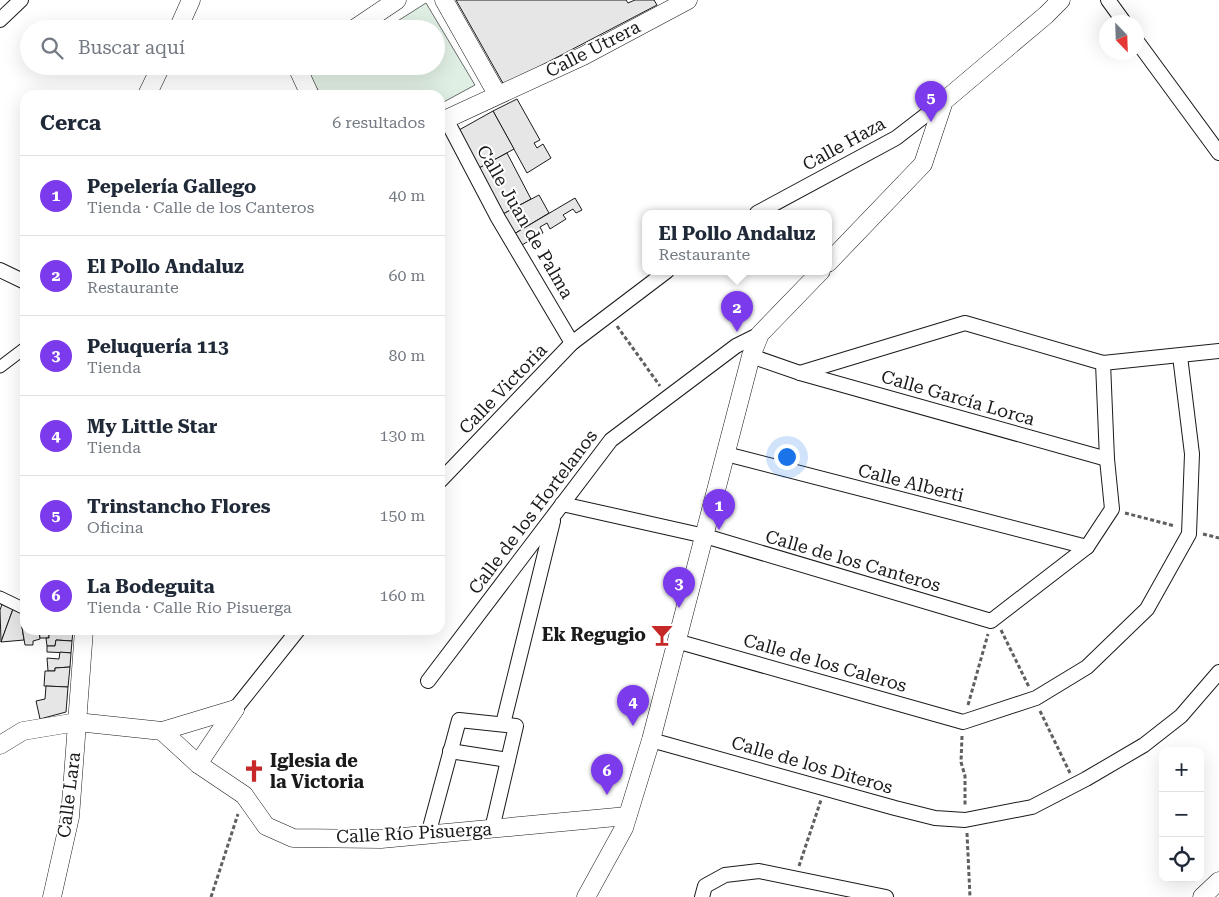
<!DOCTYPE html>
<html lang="es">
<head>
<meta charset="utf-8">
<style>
	:root { --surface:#fff; --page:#f6f6f7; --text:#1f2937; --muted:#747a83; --line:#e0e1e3; --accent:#7c3aed }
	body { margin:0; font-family:"Roboto Serif",serif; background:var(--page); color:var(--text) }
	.controls { position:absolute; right:15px; bottom:15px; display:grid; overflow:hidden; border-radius:10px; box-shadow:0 5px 20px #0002 }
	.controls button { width:45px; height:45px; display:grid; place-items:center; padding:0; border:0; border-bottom:1px solid var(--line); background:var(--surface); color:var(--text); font:25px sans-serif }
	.compass { position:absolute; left:1099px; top:15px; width:45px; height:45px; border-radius:50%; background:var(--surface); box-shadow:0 5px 20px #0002; rotate:157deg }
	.you { position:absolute; left:786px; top:456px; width:18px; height:18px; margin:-12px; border:4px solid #fff; border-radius:50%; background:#1a73e8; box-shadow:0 0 0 8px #1a73e833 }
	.badge { display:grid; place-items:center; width:32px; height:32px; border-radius:50%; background:var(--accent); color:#fff; font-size:16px; font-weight:700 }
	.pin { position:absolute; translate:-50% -41px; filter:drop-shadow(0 1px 2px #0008) }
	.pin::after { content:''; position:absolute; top:26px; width:18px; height:15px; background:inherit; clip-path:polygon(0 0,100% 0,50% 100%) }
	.popup { position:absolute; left:642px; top:210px; width:190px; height:65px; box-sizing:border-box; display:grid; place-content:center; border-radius:10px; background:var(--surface); filter:drop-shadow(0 1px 4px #0005); font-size:16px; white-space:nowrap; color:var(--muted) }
	.popup b { font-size:19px; color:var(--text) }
	.popup::after { content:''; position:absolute; left:50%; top:100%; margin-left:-10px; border:10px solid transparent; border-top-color:var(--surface) }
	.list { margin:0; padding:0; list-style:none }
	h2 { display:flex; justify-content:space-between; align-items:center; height:65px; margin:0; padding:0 20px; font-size:21px }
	h2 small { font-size:16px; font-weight:400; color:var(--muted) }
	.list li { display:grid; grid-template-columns:32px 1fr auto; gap:15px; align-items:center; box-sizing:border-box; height:80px; padding:0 20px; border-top:1px solid var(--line) }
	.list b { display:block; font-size:19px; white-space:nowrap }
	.list p { margin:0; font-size:16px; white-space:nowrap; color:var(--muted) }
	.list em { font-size:16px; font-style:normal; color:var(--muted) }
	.icon { flex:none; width:28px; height:28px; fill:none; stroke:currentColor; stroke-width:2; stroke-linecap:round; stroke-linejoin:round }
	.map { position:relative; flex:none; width:1219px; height:897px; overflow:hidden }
	.search { position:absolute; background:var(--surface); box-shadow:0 5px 20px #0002; left:20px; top:20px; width:425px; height:55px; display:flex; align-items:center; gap:12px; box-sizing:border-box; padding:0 18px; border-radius:28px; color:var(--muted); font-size:19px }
	.panel { position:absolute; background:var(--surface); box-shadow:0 5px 20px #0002; left:20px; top:90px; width:425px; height:545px; border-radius:15px }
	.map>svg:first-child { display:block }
	.green { fill:#e0efe3; stroke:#6a6a6a }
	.building { fill:#e6e6e6; stroke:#1a1a1a }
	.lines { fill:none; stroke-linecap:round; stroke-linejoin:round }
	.pedestrian-casing { stroke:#1a1a1a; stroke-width:13 }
	.minor-casing { stroke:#1a1a1a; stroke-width:16 }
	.tertiary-casing { stroke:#1a1a1a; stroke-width:19 }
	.path { stroke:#5f5f5f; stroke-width:3; stroke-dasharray:4 2.5; stroke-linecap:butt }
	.pedestrian { stroke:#fff; stroke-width:11 }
	.minor { stroke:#fff; stroke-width:14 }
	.tertiary { stroke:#fff; stroke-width:18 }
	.labels { text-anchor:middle; stroke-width:4; stroke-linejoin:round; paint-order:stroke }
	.street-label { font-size:18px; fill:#1a1a1a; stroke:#fff }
	.poi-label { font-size:18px; font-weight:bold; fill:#1a1a1a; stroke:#fff; text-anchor:end }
</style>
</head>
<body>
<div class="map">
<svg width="1219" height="897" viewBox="0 0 1219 897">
	<rect width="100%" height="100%" fill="#fff"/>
	<path class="green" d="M426 3 475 85 440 104V95H321L309 76 324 66H436V29H385Z"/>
	<g class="building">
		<path d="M456 0H626L628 3 635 0H654L657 5 504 85Z"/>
		<path d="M517 99 540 140 534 143 537 148 543 144 551 158 527 173 493 111Z"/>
		<path d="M493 111 514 149 479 168 459 130Z"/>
		<path d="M507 153 531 199 503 214 479 168Z"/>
		<path d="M539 195 549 213 514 234 503 214Z"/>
		<path d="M575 198 582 210 576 213 573 209 563 215 566 219 550 229 547 223 540 227 543 233 520 246 514 234Z"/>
		<path d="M2 604 13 609 1 642 0 610Z"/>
		<path d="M13 609 24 614 22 627 24 640 1 642Z"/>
		<path d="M24 614 25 630H39L40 639 33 641V645H25L22 627Z"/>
		<path d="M39 630H49V638H40Z"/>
		<path d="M49 630 73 631 72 641 56 640 55 646H47L46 638H49Z"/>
		<path d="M56 640 72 641 71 653 47 652V646H55Z"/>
		<path d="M60 652 71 653 70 667 55 668V671H48L47 658 59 659Z"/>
		<path d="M70 667 68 687 44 686 45 671H55V668Z"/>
		<path d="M46 686 68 687 66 712 40 719 36 701 45 699Z"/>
	</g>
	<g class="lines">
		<defs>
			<g id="pedestrian">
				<path d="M0 367 25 348"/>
				<path d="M0 597 25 609"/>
			</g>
			<g id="minor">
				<path d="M1108 0 1124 22"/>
				<path d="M0 20 21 0"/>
				<path d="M1136 40 1219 153"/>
				<path d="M446 119 498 218 572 343"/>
				<path d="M757 213 896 138 944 101"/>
				<path d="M0 270 25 282"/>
				<path d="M751 356 800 373 1107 459"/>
				<path d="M800 373 965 323 1103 363 1219 351"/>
				<path d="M726 454 1087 547"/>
				<path d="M440 481 572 343 667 271"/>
				<path d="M562 504 705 536 991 621 1087 547 1112 509 1107 459 1103 363"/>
				<path d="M676 641 963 722 1036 698 1087 667 1147 609 1189 534 1192 454 1180 356"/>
				<path d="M428 681 611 440 736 346 760 334"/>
				<path d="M235 709 298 630"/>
				<path d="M503 724 553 521"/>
				<path d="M651 740 895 808 935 818 965 820 1032 807 1086 779 1144 745 1181 716 1219 672"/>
				<path d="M450 751 508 760"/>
				<path d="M428 835 459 720 516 726 492 829"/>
				<path d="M702 897 705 886 725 875 759 871 886 897"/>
			</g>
			<g id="tertiary">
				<path d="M444 0 497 94"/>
				<path d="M178 29 191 0"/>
				<path d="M354 29 397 0"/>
				<path d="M299 66 297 67 310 95"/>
				<path d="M147 95 161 66"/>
				<path d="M440 122 583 56 688 0"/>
				<path d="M828 263 923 164 944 101 1046 15 1061 0"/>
				<path d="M162 731 235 709"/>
				<path d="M0 745 23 731 77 722 162 731 198 764 244 795 266 826 293 838 381 839 627 816"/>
				<path d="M198 764 235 709"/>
				<path d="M52 897 70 817 84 630"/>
				<path d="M586 897 624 828 651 740 751 356 760 334 821 271"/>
				<path d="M1202 897 1219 881"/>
			</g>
		</defs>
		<use href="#pedestrian" class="pedestrian-casing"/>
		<use href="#minor" class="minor-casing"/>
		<use href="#tertiary" class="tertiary-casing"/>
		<g class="path">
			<path d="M617 326 660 386"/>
			<path d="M1125 513 1175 526"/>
			<path d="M1203 534 1219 538"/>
			<path d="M1001 630 1029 687"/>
			<path d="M968 705 988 634"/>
			<path d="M1040 711 1070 773"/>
			<path d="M962 736 961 762 965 776V807"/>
			<path d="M967 833 970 897"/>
			<path d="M799 866 821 800"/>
			<path d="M211 897 238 814"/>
		</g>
		<use href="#pedestrian" class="pedestrian"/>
		<use href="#minor" class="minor"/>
		<use href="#tertiary" class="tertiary"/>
	</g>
	<defs>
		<symbol id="bar-bare" viewBox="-9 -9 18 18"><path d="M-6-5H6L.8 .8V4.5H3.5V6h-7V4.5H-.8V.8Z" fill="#c62828" stroke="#fff" stroke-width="2.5" paint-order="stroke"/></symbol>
		<symbol id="church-bare" viewBox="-9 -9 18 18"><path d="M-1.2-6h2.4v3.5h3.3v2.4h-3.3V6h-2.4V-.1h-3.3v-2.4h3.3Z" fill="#c62828" stroke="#fff" stroke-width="2.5" paint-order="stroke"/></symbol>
	</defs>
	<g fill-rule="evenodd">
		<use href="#bar-bare" x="646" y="619" width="32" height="32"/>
		<use href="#church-bare" x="238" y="755" width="32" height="32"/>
	</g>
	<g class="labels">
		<g class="street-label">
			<text transform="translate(593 49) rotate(-27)" y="6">Calle Utrera</text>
			<text transform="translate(844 144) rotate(-29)" y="6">Calle Haza</text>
			<text transform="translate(525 222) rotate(60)" y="6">Calle Juan de Palma</text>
			<text transform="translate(503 389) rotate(-46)" y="6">Calle Victoria</text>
			<text transform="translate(958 398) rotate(16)" y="6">Calle García Lorca</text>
			<text transform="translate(911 483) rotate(14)" y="6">Calle Alberti</text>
			<text transform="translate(533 512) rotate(-53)" y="6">Calle de los Hortelanos</text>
			<text transform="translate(853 561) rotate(16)" y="6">Calle de los Canteros</text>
			<text transform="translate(825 663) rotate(16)" y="6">Calle de los Caleros</text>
			<text transform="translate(812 765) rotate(16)" y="6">Calle de los Diteros</text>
			<text transform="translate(69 795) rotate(-83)" y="6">Calle Lara</text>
			<text transform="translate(414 833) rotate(-3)" y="6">Calle Río Pisuerga</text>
		</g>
		<g class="poi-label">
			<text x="646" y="641">Ek Regugio</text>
			<text x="270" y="767" text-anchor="start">Iglesia de<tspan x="270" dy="21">la Victoria</tspan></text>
		</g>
	</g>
</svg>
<div class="controls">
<button>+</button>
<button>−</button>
<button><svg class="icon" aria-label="locate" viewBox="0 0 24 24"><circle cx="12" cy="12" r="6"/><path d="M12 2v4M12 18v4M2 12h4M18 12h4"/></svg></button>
</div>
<svg class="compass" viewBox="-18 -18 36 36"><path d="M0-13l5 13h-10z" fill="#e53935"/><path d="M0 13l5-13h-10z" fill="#747a83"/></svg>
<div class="you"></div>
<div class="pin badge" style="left:719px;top:530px">1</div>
<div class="pin badge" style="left:737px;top:332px">2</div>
<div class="popup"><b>El Pollo Andaluz</b>Restaurante</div>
<div class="pin badge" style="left:679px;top:608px">3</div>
<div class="pin badge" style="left:633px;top:726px">4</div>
<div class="pin badge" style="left:931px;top:122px">5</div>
<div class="pin badge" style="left:607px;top:795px">6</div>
<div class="search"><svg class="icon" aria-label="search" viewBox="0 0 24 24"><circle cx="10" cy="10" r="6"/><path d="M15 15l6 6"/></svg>Buscar aquí</div>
<section class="panel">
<h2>Cerca<small>6 resultados</small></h2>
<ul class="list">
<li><span class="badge">1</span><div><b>Pepelería Gallego</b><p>Tienda · Calle de los Canteros</p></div><em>40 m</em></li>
<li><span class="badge">2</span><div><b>El Pollo Andaluz</b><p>Restaurante</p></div><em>60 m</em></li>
<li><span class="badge">3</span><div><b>Peluquería 113</b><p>Tienda</p></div><em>80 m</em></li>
<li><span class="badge">4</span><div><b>My Little Star</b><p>Tienda</p></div><em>130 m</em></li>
<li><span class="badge">5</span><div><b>Trinstancho Flores</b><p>Oficina</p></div><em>150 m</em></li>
<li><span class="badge">6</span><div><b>La Bodeguita</b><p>Tienda · Calle Río Pisuerga</p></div><em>160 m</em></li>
</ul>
</section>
</div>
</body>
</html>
